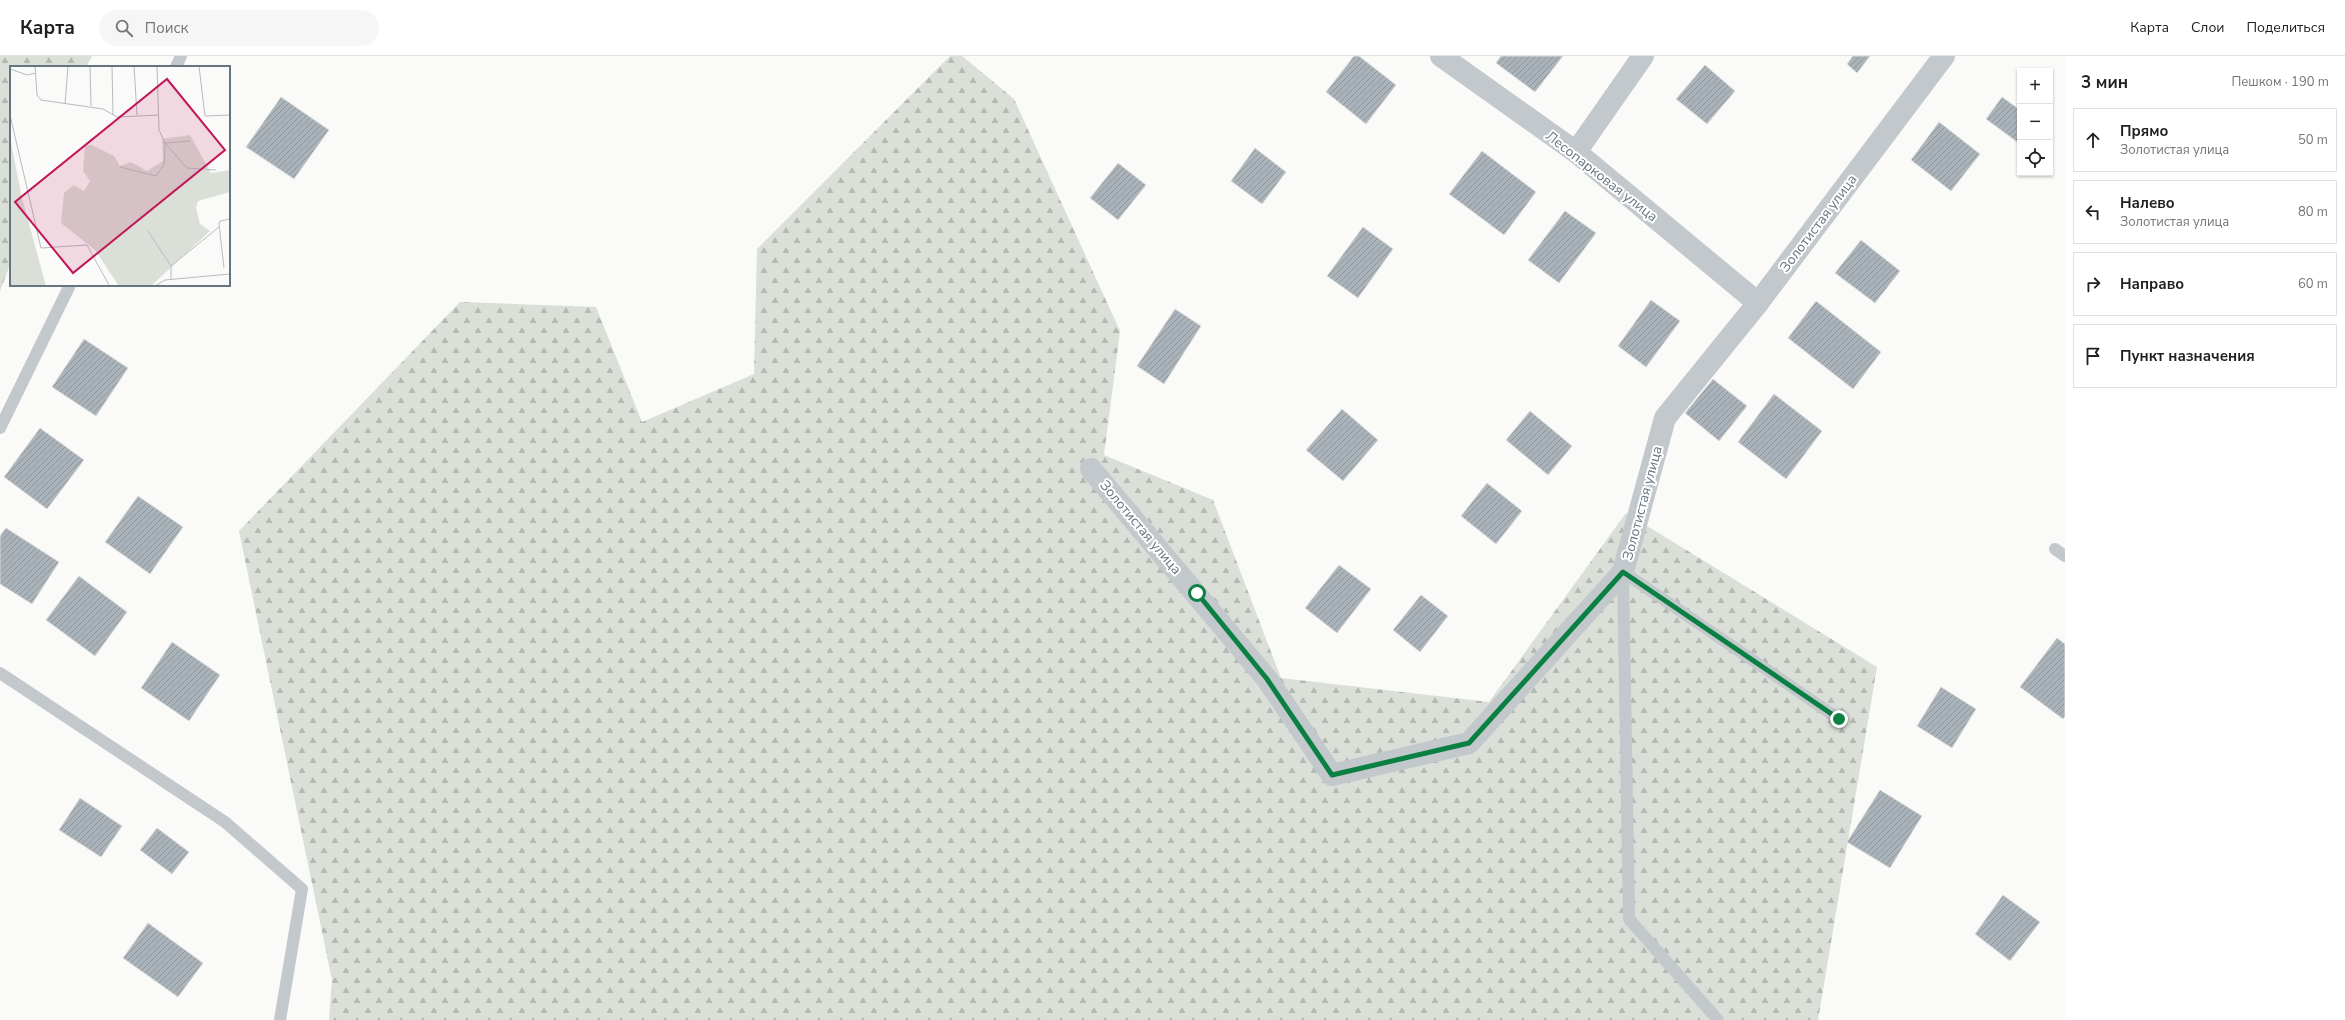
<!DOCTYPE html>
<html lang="ru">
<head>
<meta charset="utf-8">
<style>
	:root { --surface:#fff; --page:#f6f6f6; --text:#202124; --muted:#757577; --line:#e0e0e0 }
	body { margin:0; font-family:"Nunito Sans",sans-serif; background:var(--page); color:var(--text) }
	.controls { position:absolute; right:12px; top:12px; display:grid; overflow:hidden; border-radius:0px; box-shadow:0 1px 3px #0004 }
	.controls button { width:36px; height:36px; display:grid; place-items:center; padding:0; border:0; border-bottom:1px solid var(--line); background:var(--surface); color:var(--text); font:20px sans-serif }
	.stop { position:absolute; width:12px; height:12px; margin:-9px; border:3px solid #0b8043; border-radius:50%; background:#fff }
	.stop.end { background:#0b8043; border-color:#fff; box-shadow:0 1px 4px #0008 }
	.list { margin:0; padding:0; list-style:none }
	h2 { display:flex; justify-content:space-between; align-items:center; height:52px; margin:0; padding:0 16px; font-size:17px }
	h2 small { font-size:13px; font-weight:400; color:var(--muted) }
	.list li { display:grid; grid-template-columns:26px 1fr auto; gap:12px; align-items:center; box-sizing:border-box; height:64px; margin:0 8px 8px; padding:0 8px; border:1px solid var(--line); border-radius:0px }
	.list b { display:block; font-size:15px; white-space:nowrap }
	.list p { margin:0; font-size:13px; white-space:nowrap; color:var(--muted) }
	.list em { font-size:13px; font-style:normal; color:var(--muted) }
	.icon { flex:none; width:22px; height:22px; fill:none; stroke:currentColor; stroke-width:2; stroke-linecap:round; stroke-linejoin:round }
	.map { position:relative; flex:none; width:2065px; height:964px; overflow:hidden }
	header { display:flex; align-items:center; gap:24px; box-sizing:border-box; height:56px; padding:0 20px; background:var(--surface); border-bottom:1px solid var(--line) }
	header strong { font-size:19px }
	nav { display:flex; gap:22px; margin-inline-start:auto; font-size:14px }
	.search { width:280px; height:36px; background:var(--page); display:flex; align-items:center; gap:10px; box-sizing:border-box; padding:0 14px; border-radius:22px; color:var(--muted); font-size:15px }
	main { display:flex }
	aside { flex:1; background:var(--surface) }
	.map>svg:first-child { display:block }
	.forest { fill:url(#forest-firs) }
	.building { fill:url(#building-hatch); stroke:#dcdcda }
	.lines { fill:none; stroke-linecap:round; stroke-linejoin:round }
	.lane { stroke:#c3c8cc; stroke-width:12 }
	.street { stroke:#c3c8cc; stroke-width:22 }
	.route { stroke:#0b8043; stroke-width:5 }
	.labels { text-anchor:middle; stroke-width:4; stroke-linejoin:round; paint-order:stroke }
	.street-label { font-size:14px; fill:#657683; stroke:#fff }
	.inset-road { fill:none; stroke:#b5bdc2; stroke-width:1 }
	.view { fill:#c2185b; fill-opacity:0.15; stroke:#c2185b; stroke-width:2 }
	.inset-edge { fill:none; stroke:#657683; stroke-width:2 }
</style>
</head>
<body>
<header>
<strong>Карта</strong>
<div class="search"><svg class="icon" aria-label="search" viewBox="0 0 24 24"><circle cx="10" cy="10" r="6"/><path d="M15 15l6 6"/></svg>Поиск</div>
<nav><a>Карта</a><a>Слои</a><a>Поделиться</a></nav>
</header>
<main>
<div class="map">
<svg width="2065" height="964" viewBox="0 0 2065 964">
	<defs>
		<pattern id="forest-firs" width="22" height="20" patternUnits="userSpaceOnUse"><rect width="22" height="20" fill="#dadfd7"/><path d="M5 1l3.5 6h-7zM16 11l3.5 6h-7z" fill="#b4b9b4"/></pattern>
		<pattern id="building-hatch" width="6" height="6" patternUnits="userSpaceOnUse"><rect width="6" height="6" fill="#aab3b9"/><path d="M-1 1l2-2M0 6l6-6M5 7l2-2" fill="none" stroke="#8e969c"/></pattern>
	</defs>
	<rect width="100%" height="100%" fill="#fafaf8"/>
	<g class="forest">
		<path d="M0 0H92L86 11H11V206L0 235Z"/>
		<path d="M950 0H962L1014 43 1120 275 1104 399 1213 444 1281 622 1489 646 1626 457 1877 611 1818 964H329L332 924 239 475 460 246 596 251 642 366 754 318 757 193Z"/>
	</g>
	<g class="building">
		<path d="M1354 0H1359L1396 29 1366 68 1326 36Z"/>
		<path d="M1501 0H1563L1535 36 1496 7Z"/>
		<path d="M1853 0H1870L1857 17 1847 8Z"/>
		<path d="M1705 9 1735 35 1707 68 1676 43Z"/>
		<path d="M281 41 329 74 294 123 246 91Z"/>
		<path d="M2002 41 2020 54V88L1986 63Z"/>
		<path d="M1939 66 1980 98 1951 135 1911 104Z"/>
		<path d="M1255 92 1286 116 1262 148 1231 125Z"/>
		<path d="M1482 95 1536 136 1504 179 1449 138Z"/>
		<path d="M1118 107 1146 129 1118 164 1090 142Z"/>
		<path d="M1565 155 1596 177 1559 227 1528 204Z"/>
		<path d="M1363 171 1393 193 1358 242 1327 220Z"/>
		<path d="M1861 184 1900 215 1875 247 1835 217Z"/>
		<path d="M1651 244 1680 265 1646 311 1618 290Z"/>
		<path d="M1816 245 1881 296 1853 333 1788 282Z"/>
		<path d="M1175 253 1201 270 1164 328 1137 310Z"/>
		<path d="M84 283 128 312 96 360 52 331Z"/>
		<path d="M1713 323 1747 350 1719 385 1685 357Z"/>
		<path d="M1774 338 1822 375 1786 423 1738 386Z"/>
		<path d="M1342 353 1378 384 1343 425 1306 394Z"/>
		<path d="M1530 355 1572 390 1548 419 1506 384Z"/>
		<path d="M40 372 84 404 47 453 4 421Z"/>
		<path d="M1487 427 1522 455 1496 488 1461 460Z"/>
		<path d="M138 440 183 471 150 518 105 486Z"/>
		<path d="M6 472 59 506 32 548 0 528V480Z"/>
		<path d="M1339 509 1371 533 1337 577 1305 552Z"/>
		<path d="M79 520 127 556 95 600 46 564Z"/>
		<path d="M1421 539 1448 560 1420 596 1393 574Z"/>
		<path d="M2057 582 2065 588V660L2063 663 2020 631Z"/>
		<path d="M172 586 220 619 189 665 141 632Z"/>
		<path d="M1941 631 1976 653 1952 692 1917 670Z"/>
		<path d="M1880 734 1922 760 1890 812 1847 786Z"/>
		<path d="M80 742 122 770 101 801 59 774Z"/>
		<path d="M157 772 189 796 172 818 140 794Z"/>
		<path d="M2003 839 2040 866 2010 905 1975 878Z"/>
		<path d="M148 867 203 907 178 941 123 902Z"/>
	</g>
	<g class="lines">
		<g class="lane">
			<path d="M176 11 181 0"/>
			<path d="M0 372 70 229"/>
			<path d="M2055 493 2065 500"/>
			<path d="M0 617 225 766 302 833 280 964"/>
			<path d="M1718 964 1629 863 1623 516 1839 663"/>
		</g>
		<g class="street">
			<path d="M1441 0 1576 96 1758 247"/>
			<path d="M1576 96 1643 0"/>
			<path d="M1091 413 1267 623 1332 719 1469 687 1623 516 1665 362 1758 247 1944 0"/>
		</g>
	</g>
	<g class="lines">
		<path class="route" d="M1197 537 1267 623 1332 719 1469 687 1623 516 1839 663"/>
	</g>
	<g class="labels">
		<g class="street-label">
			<text transform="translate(1602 120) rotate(38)" y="5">Лесопарковая улица</text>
			<text transform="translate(1818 167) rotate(-53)" y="5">Золотистая улица</text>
			<text transform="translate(1642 447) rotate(-75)" y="5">Золотистая улица</text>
			<text transform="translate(1141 471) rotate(50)" y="5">Золотистая улица</text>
		</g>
	</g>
	<g transform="translate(10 10)">
		<rect width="220" height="220" fill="#fafaf8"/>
		<path d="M180 69 201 107 220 104V126L188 135 186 142 190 158 200 165 141 220H109L85 184 51 157 54 127 64 119 74 125 80 115 73 105 75 79H82L104 90 110 100 121 96 137 105 153 95 152 73ZM0 72 12 132 36 220H0Z" fill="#dadfd7"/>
		<path class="inset-road" d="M25 0 27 29 31 34 93 43 107 51 149 49M80 0 81 40M102 0 103 49M124 0 127 49M189 0 195 50 220 49M0 3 17 9 26 7M55 38 58 0M0 49 31 182 77 179 99 219M180 75 155 77 177 102 206 104M110 101 146 110 154 99 155 77 149 64 147 0M138 165 161 200V213M161 200 209 161M214 202 209 158 210 155 220 153M71 220H100M145 220 155 214 220 208"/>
		<path class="view" d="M157 13 215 84 63 207 5 136Z"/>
		<rect width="220" height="220" class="inset-edge"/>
	</g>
</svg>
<div class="controls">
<button>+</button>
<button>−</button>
<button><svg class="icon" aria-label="locate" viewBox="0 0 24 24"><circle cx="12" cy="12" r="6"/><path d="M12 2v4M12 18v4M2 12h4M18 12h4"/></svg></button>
</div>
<div class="stop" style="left:1197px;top:537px"></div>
<div class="stop end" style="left:1839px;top:663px"></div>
</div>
<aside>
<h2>3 мин<small>Пешком · 190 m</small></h2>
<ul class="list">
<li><svg class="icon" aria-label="ahead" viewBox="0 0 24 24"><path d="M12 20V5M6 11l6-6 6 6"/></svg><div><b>Прямо</b><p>Золотистая улица</p></div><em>50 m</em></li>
<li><svg class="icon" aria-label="left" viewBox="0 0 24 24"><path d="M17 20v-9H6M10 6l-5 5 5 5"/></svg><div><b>Налево</b><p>Золотистая улица</p></div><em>80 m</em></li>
<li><svg class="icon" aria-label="right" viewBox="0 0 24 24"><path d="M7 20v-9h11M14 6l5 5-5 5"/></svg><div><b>Направо</b></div><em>60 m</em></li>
<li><svg class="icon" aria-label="arrive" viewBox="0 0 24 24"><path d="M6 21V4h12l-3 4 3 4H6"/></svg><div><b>Пункт назначения</b></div></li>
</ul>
</aside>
</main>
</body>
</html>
